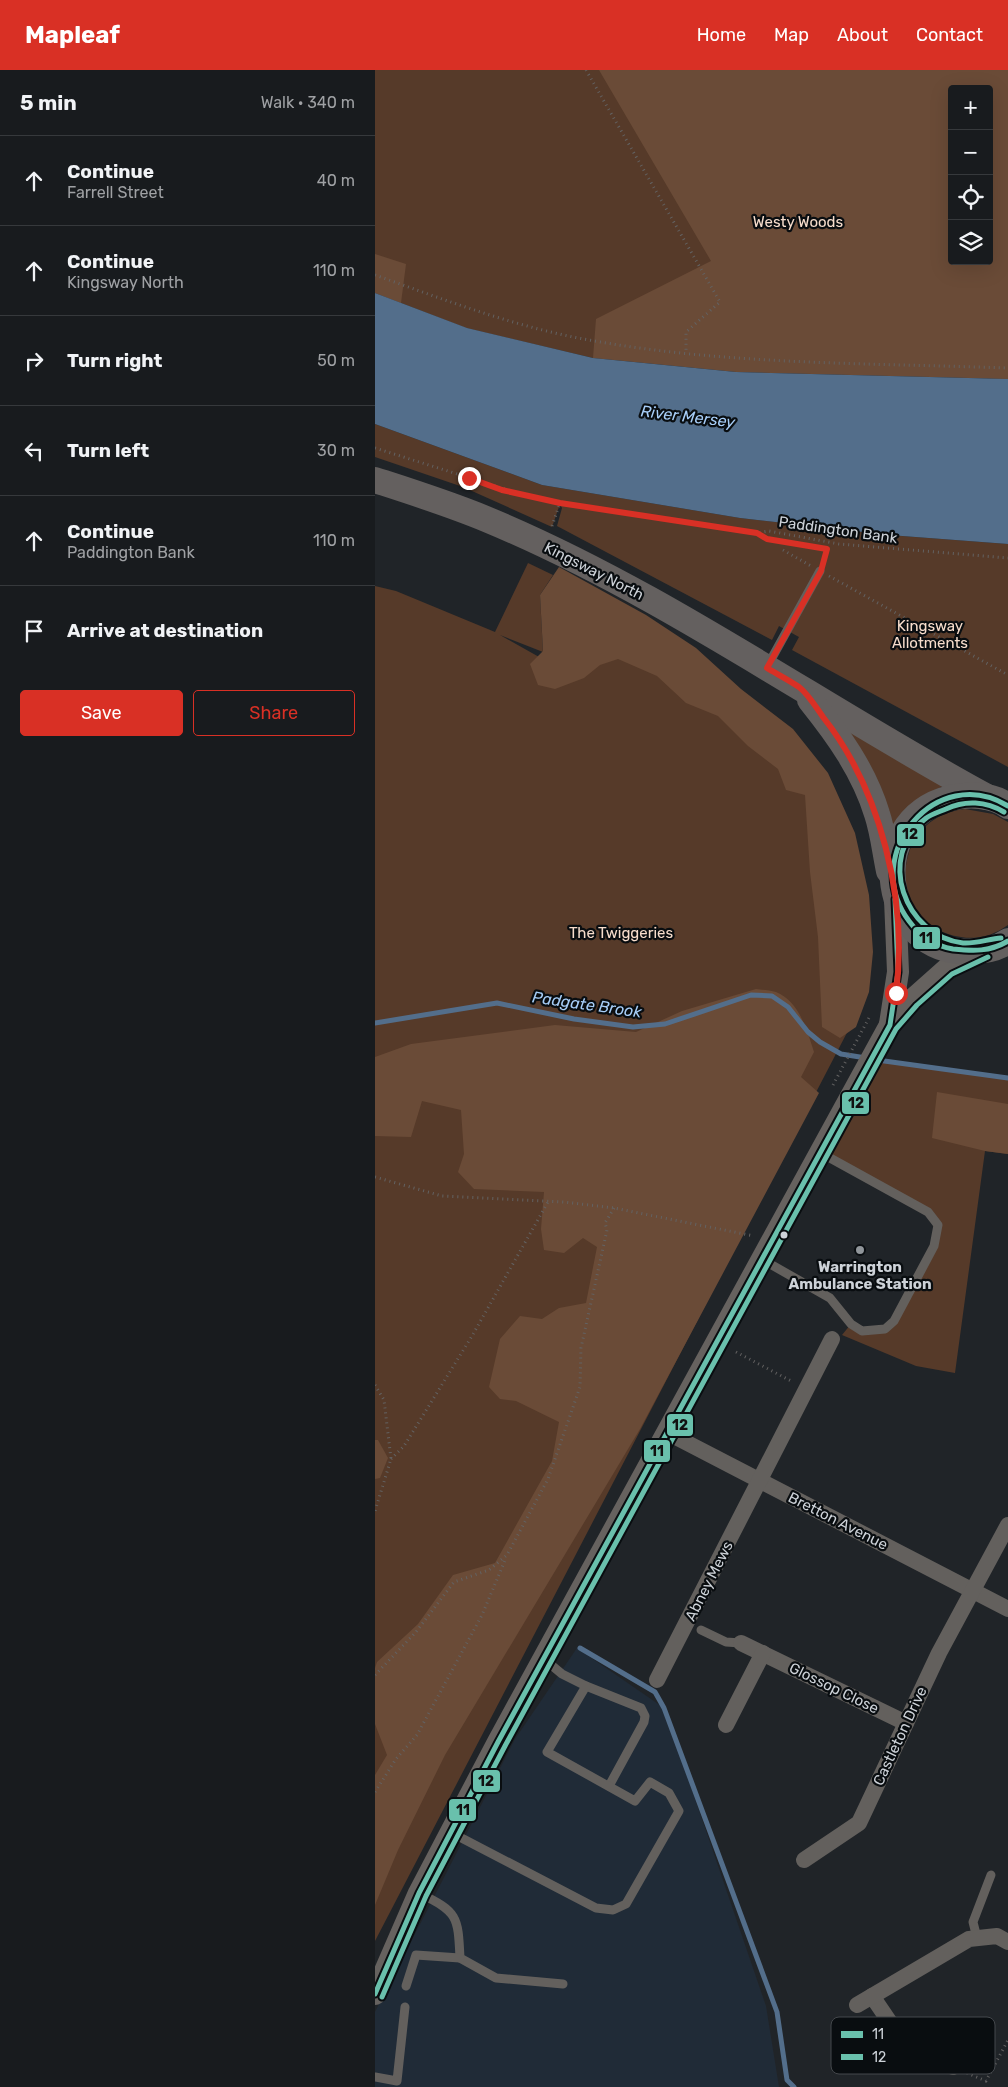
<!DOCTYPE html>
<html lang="en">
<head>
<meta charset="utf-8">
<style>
	:root { --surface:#181b1e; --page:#212427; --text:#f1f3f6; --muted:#9fa1a4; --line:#36393c; --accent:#d93025 }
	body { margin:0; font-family:Rubik,sans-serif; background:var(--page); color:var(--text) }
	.controls { position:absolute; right:15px; top:15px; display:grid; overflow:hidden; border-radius:5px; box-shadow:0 5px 20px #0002 }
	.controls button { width:45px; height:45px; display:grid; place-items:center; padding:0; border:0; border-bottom:1px solid var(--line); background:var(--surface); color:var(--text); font:25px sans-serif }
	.stop { position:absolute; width:15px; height:15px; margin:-11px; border:4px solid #d93025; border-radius:50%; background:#fff }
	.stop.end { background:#d93025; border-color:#fff; box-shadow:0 1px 5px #0008 }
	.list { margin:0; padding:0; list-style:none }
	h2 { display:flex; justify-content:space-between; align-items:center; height:65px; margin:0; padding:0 20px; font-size:21px }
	h2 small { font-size:16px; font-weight:400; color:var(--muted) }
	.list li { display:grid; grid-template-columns:32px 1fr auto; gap:15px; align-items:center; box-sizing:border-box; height:90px; padding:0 20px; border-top:1px solid var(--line) }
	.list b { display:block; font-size:19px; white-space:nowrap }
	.list p { margin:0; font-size:16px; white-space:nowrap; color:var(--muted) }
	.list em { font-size:16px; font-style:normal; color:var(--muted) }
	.actions { display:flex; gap:10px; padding:15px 20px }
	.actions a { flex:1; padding:11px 0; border:1px solid var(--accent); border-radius:5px; text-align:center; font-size:18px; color:var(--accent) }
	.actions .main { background:var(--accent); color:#fff }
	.icon { flex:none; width:28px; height:28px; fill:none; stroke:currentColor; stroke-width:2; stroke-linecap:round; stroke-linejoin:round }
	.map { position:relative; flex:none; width:633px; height:2017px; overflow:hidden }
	header { display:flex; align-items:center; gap:30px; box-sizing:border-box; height:70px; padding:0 25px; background:var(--accent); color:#fff }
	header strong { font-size:24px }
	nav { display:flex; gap:28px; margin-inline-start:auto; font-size:18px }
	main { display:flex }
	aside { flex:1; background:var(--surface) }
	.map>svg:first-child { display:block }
	.built { fill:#202b37 }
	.green { fill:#563a29; fill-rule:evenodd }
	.forest { fill:#6a4b37; fill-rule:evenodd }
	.water { fill:#536e8b }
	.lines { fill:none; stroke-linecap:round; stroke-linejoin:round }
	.stream { stroke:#536e8b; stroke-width:5 }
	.path { stroke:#636262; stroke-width:3; stroke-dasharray:1 4; stroke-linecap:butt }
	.lane { stroke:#63605d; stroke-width:9 }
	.street { stroke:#63605d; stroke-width:16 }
	.secondary { stroke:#66625f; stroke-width:22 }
	.primary { stroke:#64605f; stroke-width:26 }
	.bus-1-casing { stroke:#090d10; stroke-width:9 }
	.bus-2-casing { stroke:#090d10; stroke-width:9 }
	.bus-1 { stroke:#69c0ac; stroke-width:5 }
	.bus-2 { stroke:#69c0ac; stroke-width:5 }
	.route { stroke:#d93025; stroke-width:6 }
	.bus-dot { fill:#cdd2d8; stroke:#090d10; stroke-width:2 }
	.poi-dot { fill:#90959a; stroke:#090d10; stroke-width:2 }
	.labels { text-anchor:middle; stroke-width:4.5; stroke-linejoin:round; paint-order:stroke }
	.park-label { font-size:15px; fill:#f7ddcc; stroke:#090d10 }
	.street-label { font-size:15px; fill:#cdd2d8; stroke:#090d10 }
	.poi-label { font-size:15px; font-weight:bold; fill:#cdd2d8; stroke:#090d10 }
	.water-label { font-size:16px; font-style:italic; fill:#a7cef8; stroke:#090d10 }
	.key { fill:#090d10; stroke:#44484c; stroke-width:1 }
	.key-label { font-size:14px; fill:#cdd2d8 }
	.line-badge { stroke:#090d10; stroke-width:2 }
	.pale-badge-label { font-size:14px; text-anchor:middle; font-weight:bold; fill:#111 }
</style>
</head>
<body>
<header>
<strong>Mapleaf</strong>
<nav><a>Home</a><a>Map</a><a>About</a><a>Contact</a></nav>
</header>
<main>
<aside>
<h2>5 min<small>Walk · 340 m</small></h2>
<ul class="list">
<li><svg class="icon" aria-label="ahead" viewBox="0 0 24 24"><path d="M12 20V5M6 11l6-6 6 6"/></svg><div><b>Continue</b><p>Farrell Street</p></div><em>40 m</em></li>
<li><svg class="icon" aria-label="ahead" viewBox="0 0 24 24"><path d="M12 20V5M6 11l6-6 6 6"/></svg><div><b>Continue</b><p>Kingsway North</p></div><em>110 m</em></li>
<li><svg class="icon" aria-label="right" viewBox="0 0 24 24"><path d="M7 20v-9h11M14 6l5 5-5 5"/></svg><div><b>Turn right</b></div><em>50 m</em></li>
<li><svg class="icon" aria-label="left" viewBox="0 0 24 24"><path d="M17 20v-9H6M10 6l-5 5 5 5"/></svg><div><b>Turn left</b></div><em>30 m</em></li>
<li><svg class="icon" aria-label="ahead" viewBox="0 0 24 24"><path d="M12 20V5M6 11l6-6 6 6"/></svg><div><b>Continue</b><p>Paddington Bank</p></div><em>110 m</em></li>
<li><svg class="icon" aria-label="arrive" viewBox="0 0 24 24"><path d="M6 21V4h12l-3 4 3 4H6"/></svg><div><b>Arrive at destination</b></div></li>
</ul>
<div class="actions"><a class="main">Save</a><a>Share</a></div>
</aside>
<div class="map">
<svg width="633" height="2017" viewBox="0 0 633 2017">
	<rect width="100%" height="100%" fill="#202428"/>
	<path class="built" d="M202 1578 289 1638 391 1936 404 2017H0V1942L140 1669Z"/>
	<g class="green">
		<path d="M0 0H633V309L218 288 91 258 0 223ZM577 19H614V191H577Z"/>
		<path d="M0 354 167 415 365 448 514 465 633 474V697L417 580 424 567 404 556 397 570 182 456 187 438 185 434 177 457 88 417 0 387Z"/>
		<path d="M153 493 178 505 165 525 168 582 125 565 189 601 223 530 445 696 490 928 0 1871V516L21 521 120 562Z"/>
		<path d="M446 632 570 715 547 727 515 759Z"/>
		<path d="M590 739 618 744 633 752V855C619 865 604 870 586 867 510 856 513 747 590 739Z"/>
		<path d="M507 991 633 1008V1084L610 1081 580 1303 541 1296 467 1265 476 1254 487 1261 510 1259 559 1176 558 1147 453 1087Z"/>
	</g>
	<g class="forest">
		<path d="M224 0H633V309L361 302 218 288 221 249 336 191ZM577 19H614V191H577Z"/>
		<path d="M0 184 31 194 26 233 0 223Z"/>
		<path d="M184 497 271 545 321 578 366 619 418 659 453 703 480 763 494 825 498 882 494 922 481 957 465 968 447 957 443 867 435 802 430 725 411 720 403 699 373 676 343 646 311 633 282 606 243 589 225 595 209 608 180 619 163 615 155 594 168 581 165 525Z"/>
		<path d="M381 919C387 920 395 920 401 922 424 931 432 960 439 982L426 1007 444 1023 265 1359 70 1685 23 1780 0 1835V1705L12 1685 0 1654V1598L2 1592 43 1554 78 1505 120 1493 177 1391 184 1352 141 1331 125 1329 114 1317 125 1269 145 1246 167 1249 184 1238 211 1233 222 1177 208 1168 189 1183 169 1180 166 1159 169 1122 99 1119 83 1102 89 1084 86 1040 47 1031 36 1067 0 1066V987L36 974 180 955 261 962 307 941Z"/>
		<path d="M562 1022 633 1034V1084L610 1081 557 1068Z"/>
		<path d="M0 1370H3L13 1388 5 1408 0 1409Z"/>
	</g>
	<path class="water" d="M0 223 92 258 218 288 361 302 633 309V474L514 465 365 448 167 415 0 354Z"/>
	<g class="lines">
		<g class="stream">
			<path d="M0 953 122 933 199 949 258 957 290 954 376 925 397 926 413 937 433 962 445 972 466 984 491 988"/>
			<path d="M502 990 633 1008"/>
			<path d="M205 1578 280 1622 289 1638 402 1942 412 2010 419 2017"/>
		</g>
		<g class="path">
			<path d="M211 0 345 232 311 262V283"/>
			<path d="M0 205C70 230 140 257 214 270 351 295 493 293 633 298"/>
			<path d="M0 378 158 428 382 463 394 461 464 474 633 488"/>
			<path d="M177 456 185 433"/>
			<path d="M383 464 392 469 452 479 449 491"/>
			<path d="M408 480 436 496"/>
			<path d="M454 506 633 605"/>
			<path d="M458 1015 495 946"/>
			<path d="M0 1107 67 1126 189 1132 239 1138 379 1166"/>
			<path d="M361 1282 418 1312"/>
			<path d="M0 1315 9 1330 16 1389 0 1441"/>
			<path d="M16 1389 29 1376 97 1266 173 1132"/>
			<path d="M0 1605 41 1562 79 1512 114 1500 132 1485 173 1409 205 1317 206 1278 232 1160 230 1153 239 1138"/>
			<path d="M0 1722 21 1689 42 1665 107 1545 131 1488"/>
			<path d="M592 2003 611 2011 633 1970"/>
		</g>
		<g class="lane">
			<path d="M393 595 445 501"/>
			<path d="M388 1190 455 1228 476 1254 487 1261 510 1259 519 1251 559 1176 563 1155 553 1142 446 1083"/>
			<path d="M326 1560 351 1572 366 1573"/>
			<path d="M211 1616 266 1638 270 1646 269 1652 234 1716"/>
			<path d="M75 1762 221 1838 238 1840 251 1834 304 1741 294 1723 275 1712 260 1731 172 1682 211 1616 187 1604 169 1589"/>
			<path d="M44 1823C83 1842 83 1846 85 1888L121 1908 188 1914"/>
			<path d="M602 1868 598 1852 616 1805"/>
			<path d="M31 1916 41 1885 85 1888"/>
			<path d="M0 2007 22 2011 30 1937"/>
		</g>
		<g class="street">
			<path d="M293 1363 633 1539"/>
			<path d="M366 1573 531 1653"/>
			<path d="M282 1610 457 1269"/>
			<path d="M351 1655 388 1583"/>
			<path d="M429 1790 484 1753 564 1583 633 1455"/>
			<path d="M497 1926 531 1976 578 1997"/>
			<path d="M482 1935 594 1869 622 1866 633 1872"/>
		</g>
		<g class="secondary">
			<path d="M515 954 523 902 520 829"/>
			<path d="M0 1924 44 1823 123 1672 515 955 537 930 573 898 610 880"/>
		</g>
		<g class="primary">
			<path d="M0 410C37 422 75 434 111 449 287 522 444 636 612 727"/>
			<path d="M435 630C463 665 489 701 502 744 508 762 510 782 514 801"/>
			<path d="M633 736C617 724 593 724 575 728 486 751 506 887 597 881 610 881 622 879 633 871"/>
		</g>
		<defs>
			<g id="bus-1">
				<path d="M633 736C562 692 484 784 534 851 545 866 560 876 578 879 598 881 615 882 633 871"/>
				<path d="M0 1924 44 1823 123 1672 515 955 523 902 520 829"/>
			</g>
			<g id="bus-2">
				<path d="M626 868C614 869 600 874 588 873 529 866 501 786 550 749 556 744 564 742 571 739 590 730 611 731 629 742"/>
				<path d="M7 1927 51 1826 130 1676 521 959 542 935 577 904 613 887"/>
			</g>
		</defs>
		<use href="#bus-1" class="bus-1-casing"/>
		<use href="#bus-2" class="bus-2-casing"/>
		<use href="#bus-1" class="bus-1"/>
		<use href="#bus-2" class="bus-2"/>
	</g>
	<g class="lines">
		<path class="route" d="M94 408 127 420 185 433 382 463 392 469 452 479 446 501 392 598C402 604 414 610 424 617 433 624 441 637 448 647 506 720 533 831 521 923"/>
	</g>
	<circle class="bus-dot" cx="409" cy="1165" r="4.5"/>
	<circle class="poi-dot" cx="485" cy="1180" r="5"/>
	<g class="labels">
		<g class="park-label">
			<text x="423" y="157">Westy Woods</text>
			<text x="555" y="561">Kingsway<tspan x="555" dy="17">Allotments</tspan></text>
			<text x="246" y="868">The Twiggeries</text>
		</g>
		<g class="street-label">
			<text transform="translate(463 460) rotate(8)" y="5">Paddington Bank</text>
			<text transform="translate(219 501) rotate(27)" y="5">Kingsway North</text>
			<text transform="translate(463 1451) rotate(27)" y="5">Bretton Avenue</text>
			<text transform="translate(334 1511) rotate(-63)" y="5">Abney Mews</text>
			<text transform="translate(459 1618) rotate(26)" y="5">Glossop Close</text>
			<text transform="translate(525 1666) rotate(-65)" y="5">Castleton Drive</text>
		</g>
		<g class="poi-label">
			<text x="485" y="1202">Warrington<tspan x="485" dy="17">Ambulance Station</tspan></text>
		</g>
		<g class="water-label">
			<text transform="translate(313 346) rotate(7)" y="6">River Mersey</text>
			<text transform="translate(212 934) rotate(8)" y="6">Padgate Brook</text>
		</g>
	</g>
	<rect x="456" y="1947" width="164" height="57" rx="8" class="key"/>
	<rect x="466" y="1961" width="22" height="7" fill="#69c0ac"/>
	<rect x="466" y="1984" width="22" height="6" fill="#69c0ac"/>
	<g class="key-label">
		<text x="497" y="1969">11</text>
		<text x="497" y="1992">12</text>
	</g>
	<g class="line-badge">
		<rect x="521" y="753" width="29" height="24" rx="5" fill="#69c0ac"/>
		<rect x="537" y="856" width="29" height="24" rx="5" fill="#69c0ac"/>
		<rect x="466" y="1021" width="29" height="24" rx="5" fill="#69c0ac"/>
		<rect x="291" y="1343" width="28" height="24" rx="5" fill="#69c0ac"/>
		<rect x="268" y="1369" width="28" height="24" rx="5" fill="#69c0ac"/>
		<rect x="97" y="1699" width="29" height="24" rx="5" fill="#69c0ac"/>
		<rect x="73" y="1728" width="29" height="24" rx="5" fill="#69c0ac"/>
	</g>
	<g class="pale-badge-label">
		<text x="535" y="769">12</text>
		<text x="551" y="873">11</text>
		<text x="481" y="1038">12</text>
		<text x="305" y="1360">12</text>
		<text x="282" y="1386">11</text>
		<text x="111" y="1716">12</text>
		<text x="88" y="1745">11</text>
	</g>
</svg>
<div class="controls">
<button>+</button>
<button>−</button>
<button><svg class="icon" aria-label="locate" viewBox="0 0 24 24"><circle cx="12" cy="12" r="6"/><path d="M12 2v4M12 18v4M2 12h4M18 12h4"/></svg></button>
<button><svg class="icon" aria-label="layers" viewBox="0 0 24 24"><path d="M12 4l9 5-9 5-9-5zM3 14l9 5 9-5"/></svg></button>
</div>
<div class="stop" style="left:521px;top:923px"></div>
<div class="stop end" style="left:94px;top:408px"></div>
</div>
</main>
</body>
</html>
